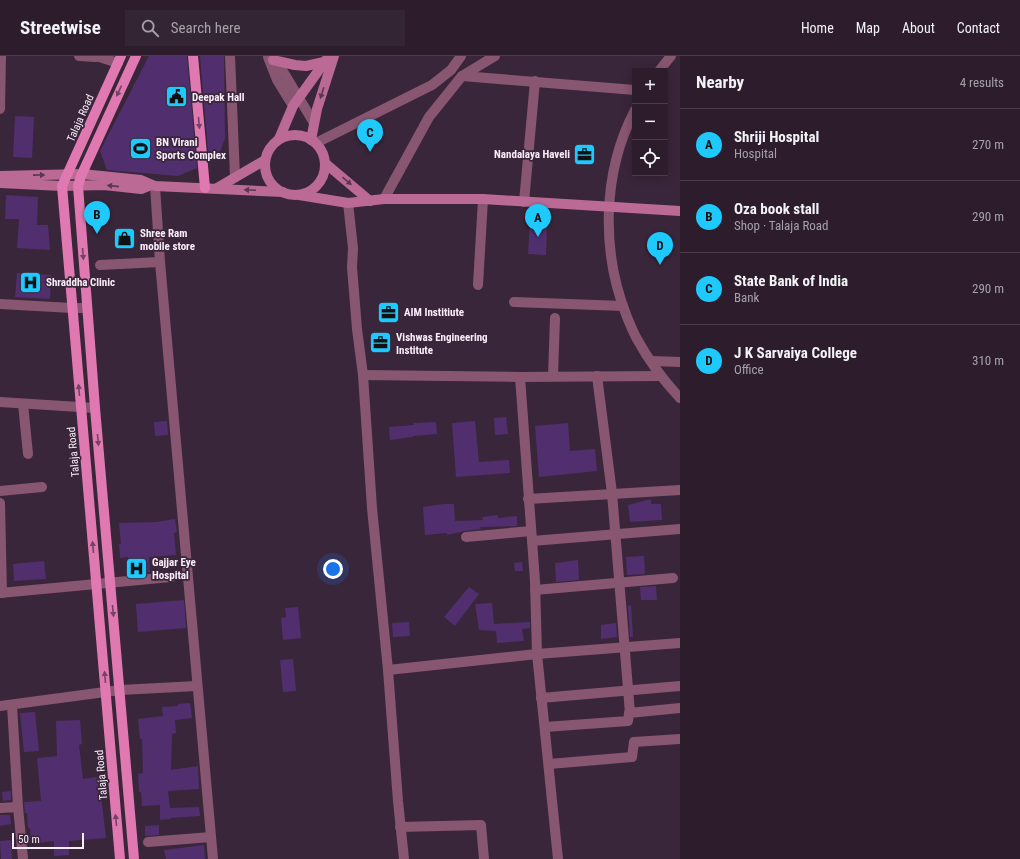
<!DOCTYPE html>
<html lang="en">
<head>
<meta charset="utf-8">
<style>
	:root { --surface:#2c1c2c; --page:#342534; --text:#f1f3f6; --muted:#a6a1a9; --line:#483a48; --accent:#1ec9fd }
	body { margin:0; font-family:"Roboto Condensed",sans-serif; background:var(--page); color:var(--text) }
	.controls { position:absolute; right:12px; top:12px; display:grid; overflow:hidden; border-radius:0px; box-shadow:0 2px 10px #0003 }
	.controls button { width:36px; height:36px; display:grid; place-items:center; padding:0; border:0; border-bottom:1px solid var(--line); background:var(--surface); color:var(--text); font:20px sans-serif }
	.scale { position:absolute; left:12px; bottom:10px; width:72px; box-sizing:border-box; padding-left:4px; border:2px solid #faedfa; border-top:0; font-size:11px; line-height:14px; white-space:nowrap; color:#faedfa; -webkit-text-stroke:3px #3a263a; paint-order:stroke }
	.you { position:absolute; left:333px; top:513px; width:14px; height:14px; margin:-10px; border:3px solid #fff; border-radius:50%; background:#1a73e8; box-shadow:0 0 0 6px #1a73e833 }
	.badge { display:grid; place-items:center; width:26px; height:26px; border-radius:50%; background:var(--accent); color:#111; font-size:13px; font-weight:700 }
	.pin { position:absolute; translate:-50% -33px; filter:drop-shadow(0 1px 2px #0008) }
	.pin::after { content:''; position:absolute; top:21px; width:14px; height:12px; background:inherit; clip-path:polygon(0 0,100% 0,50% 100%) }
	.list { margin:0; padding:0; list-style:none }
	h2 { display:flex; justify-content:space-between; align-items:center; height:52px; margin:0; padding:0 16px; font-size:17px }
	h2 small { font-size:13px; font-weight:400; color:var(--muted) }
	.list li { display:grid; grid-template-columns:26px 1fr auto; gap:12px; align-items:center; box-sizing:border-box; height:72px; padding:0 16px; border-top:1px solid var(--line) }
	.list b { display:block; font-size:15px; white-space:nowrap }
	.list p { margin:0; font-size:13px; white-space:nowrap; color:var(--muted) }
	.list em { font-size:13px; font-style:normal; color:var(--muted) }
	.icon { flex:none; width:22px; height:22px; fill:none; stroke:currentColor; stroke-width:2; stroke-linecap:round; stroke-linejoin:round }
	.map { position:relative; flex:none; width:680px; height:803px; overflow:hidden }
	header { display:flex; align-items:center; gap:24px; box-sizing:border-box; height:56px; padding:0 20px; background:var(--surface); border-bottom:1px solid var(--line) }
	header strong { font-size:19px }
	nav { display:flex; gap:22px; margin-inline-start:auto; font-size:14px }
	.search { width:280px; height:36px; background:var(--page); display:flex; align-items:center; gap:10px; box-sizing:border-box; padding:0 14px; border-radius:0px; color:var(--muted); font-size:15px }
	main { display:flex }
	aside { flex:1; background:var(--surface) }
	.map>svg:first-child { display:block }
	.building { fill:#512f6e }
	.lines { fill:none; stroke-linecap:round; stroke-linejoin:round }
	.street { stroke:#885670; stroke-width:10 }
	.secondary { stroke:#ba6a95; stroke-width:10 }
	.primary { stroke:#e079b1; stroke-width:10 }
	.oneway { fill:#744364 }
	.oneway2 { fill:#5a3751 }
	.labels { text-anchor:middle; stroke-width:3.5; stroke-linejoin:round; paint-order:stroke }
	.poi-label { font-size:11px; font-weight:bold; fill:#faedfa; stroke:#3a263a; text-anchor:start }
	.street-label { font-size:11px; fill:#faedfa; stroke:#3a263a }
</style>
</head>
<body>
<header>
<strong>Streetwise</strong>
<div class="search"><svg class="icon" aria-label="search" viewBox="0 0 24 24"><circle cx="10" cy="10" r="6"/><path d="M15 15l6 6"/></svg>Search here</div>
<nav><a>Home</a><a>Map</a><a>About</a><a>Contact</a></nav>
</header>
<main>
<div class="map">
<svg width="680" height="803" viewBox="0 0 680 803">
	<rect width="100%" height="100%" fill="#3a263a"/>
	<g class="building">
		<path d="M149 0H187L197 112 178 120 107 114 100 95Z"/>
		<path d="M200 0H224L225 82 218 102 209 106Z"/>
		<path d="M15 60 34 61 32 102 13 101Z"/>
		<path d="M6 139 38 141 37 169H48L50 194 17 192 19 163H5Z"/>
		<path d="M530 164 547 165 546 199 528 198Z"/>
		<path d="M17 217 51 219 50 243 15 241Z"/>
		<path d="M506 361 508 378 495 379 494 362Z"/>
		<path d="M167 365 168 379 155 380 154 366Z"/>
		<path d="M475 365 479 406 509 404 510 417 456 421 452 367Z"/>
		<path d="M436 366 437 378 413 380V381L390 384 389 371 414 369V367Z"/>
		<path d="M568 367 570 395 595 393 597 415 539 421 535 370Z"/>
		<path d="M651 443V448H661L662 464 630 466 628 449Z"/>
		<path d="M444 448H454L455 465 483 464 482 461 498 459V462L517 460V470L480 471 481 473 465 475 447 479V477L425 479 423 451Z"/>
		<path d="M175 463 177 476 174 477 176 499 149 501 150 516 129 518 128 501 120 502 119 488H121L119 467 156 466Z"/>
		<path d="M644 500 645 518 627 519 626 501Z"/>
		<path d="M578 504 579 524 556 526 555 507Z"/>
		<path d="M44 505 46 523 14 525 13 508Z"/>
		<path d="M522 506 523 515H515L514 507Z"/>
		<path d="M656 530 657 544H641L640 531Z"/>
		<path d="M469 531 479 538 455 570 444 561Z"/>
		<path d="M184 544 186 572 138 576 136 548Z"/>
		<path d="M492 547 494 568 530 566V572L522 573 524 585 497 587 496 575 479 574 475 548Z"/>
		<path d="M631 549 633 581H630L628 550Z"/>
		<path d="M298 551 301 582 283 584 281 562 286 561 285 552Z"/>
		<path d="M409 566 410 580 393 581 392 567Z"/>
		<path d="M616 567 617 581 601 583V569Z"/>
		<path d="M293 603 296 635 283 636 280 604Z"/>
		<path d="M190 647 192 662 175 664 176 677 172 678 171 714 198 710 199 733 168 735 170 752 199 751 200 760 170 762 171 763 160 764V749L142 750 141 736H139L138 718 143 717 142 683H140L138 663 163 660 162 651 178 650V648Z"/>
		<path d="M35 656 39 695 24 696 20 657Z"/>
		<path d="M80 664 82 688 79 689 83 723 97 721 99 740 101 739 106 782 69 785V799L54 800V785L31 788 30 772H28L27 757H25L24 746 41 745 37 702 57 700 56 665Z"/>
		<path d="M11 735V744L3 745 2 736Z"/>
		<path d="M0 759H10L11 768 0 770Z"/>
		<path d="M159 769V779L145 780V770Z"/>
		<path d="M11 784 12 803H1L0 785Z"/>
		<path d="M204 789 205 803H166L164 794Z"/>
	</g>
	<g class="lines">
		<g class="street">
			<path d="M79 0 96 1"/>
			<path d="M96 0 118 7"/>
			<path d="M230 0 235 121"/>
			<path d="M269 0 281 12 314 67"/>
			<path d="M268 1 277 24 293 50"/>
			<path d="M659 15 671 0"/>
			<path d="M462 20 635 34"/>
			<path d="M0 53 1 0"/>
			<path d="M635 54C602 117 601 196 627 261 630 268 633 276 637 283 649 305 663 324 680 342"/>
			<path d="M316 87 432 29 451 14 461 0"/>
			<path d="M155 130 160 206 213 803"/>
			<path d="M384 143 429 61 462 20 495 0"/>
			<path d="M524 146 535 25"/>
			<path d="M348 147 353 192 352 211 357 273 363 319 372 452 388 614 398 745 404 803"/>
			<path d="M100 209 160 206"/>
			<path d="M478 229 483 143"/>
			<path d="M514 246 623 250"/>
			<path d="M0 248 72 252H87"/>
			<path d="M651 305 680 306"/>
			<path d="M363 319 520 321 660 320"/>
			<path d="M553 320 555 262"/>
			<path d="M597 320 612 437 630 657"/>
			<path d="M520 321 535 525 537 598 558 803"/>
			<path d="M0 346 95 352"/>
			<path d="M23 348 28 398"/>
			<path d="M0 435 42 431"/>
			<path d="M528 443 680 434"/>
			<path d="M0 447 2 537"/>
			<path d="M466 481 531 475"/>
			<path d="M532 485 680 473"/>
			<path d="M535 534 673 522"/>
			<path d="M0 537 171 521"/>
			<path d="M388 614 537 598 680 587"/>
			<path d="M541 642 680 630"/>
			<path d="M12 649 18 751"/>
			<path d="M0 650 120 634 197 630"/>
			<path d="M545 671 628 665 629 657 680 652"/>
			<path d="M549 708 632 701 634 686 680 683"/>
			<path d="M0 752 18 751 23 803"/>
			<path d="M400 771 481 769 484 803"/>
			<path d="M148 786 211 781"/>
		</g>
		<g class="secondary">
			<path d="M273 4 295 9 306 10 324 6"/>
			<circle cx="295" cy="109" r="30"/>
			<path d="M279 83 293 50 329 0"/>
			<path d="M311 84 317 53 334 0"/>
			<path d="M325 107 370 145"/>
			<path d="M0 120 82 118 141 124 155 130 283 136"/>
			<path d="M0 127 62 130 104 129 141 133 151 129"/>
			<path d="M217 132 265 104"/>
			<path d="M299 139 348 147 384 143H483L680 155"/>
		</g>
		<g class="primary">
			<path d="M193 0 205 132"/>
			<path d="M120 803 62 130 121 0"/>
			<path d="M134 803 95 352 78 130 81 120 136 0"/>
		</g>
	</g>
	<defs><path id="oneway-solid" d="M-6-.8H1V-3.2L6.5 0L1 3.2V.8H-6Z"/></defs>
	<g class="oneway">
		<use href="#oneway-solid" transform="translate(119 35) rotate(115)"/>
		<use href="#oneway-solid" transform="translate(199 67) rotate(85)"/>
		<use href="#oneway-solid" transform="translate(83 198) rotate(86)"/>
		<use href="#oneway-solid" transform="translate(79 334) rotate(-95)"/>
		<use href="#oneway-solid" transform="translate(98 384) rotate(85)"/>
		<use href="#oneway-solid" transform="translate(93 491) rotate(-95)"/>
		<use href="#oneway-solid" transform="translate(113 555) rotate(85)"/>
		<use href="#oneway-solid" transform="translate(105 621) rotate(-95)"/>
		<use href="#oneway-solid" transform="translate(116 764) rotate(-95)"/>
	</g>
	<g class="oneway2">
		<use href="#oneway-solid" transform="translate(322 37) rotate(108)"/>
		<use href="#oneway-solid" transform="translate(39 119) rotate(-1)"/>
		<use href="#oneway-solid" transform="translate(347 125) rotate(40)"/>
		<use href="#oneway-solid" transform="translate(113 130) rotate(-174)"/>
		<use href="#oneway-solid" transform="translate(250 134) rotate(-177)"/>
	</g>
	<defs>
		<symbol id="civic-square" viewBox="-11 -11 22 22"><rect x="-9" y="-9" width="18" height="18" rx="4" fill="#1ec9fd" stroke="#3a263a"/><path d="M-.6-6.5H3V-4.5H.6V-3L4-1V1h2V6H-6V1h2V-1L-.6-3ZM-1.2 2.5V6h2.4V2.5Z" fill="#111"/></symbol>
		<symbol id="stadium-square" viewBox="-11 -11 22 22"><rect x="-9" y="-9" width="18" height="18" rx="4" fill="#1ec9fd" stroke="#3a263a"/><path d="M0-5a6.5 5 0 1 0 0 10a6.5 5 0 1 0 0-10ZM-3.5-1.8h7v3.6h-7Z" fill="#111"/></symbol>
		<symbol id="office-square" viewBox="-11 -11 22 22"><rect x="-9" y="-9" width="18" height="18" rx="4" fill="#1ec9fd" stroke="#3a263a"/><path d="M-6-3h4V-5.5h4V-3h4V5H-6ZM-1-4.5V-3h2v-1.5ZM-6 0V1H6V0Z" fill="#111"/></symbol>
		<symbol id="shop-square" viewBox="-11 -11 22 22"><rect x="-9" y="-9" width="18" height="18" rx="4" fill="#1ec9fd" stroke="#3a263a"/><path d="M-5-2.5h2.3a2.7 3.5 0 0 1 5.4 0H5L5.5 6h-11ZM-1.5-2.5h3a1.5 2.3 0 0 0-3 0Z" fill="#111"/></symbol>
		<symbol id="hospital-square" viewBox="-11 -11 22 22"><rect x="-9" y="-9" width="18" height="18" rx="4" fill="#1ec9fd" stroke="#3a263a"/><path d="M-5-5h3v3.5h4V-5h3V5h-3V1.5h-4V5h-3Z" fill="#111"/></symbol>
	</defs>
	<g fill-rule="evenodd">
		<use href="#civic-square" x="164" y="28" width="25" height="25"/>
		<use href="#stadium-square" x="128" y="80" width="25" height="25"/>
		<use href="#office-square" x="572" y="86" width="25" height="25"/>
		<use href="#shop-square" x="112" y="170" width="25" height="25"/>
		<use href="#hospital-square" x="18" y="214" width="25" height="25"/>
		<use href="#office-square" x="376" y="244" width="25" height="25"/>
		<use href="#office-square" x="368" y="274" width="25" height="25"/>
		<use href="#hospital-square" x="124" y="500" width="25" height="25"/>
	</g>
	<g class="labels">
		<g class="poi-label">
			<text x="192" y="45">Deepak Hall</text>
			<text x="156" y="90">BN Virani<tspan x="156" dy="13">Sports Complex</tspan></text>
			<text x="570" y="102" text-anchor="end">Nandalaya Haveli</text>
			<text x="140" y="181">Shree Ram<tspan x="140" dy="13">mobile store</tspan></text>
			<text x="46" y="230">Shraddha Clinic</text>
			<text x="404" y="260">AIM Institiute</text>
			<text x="396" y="285">Vishwas Engineering<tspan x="396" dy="13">Institute</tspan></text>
			<text x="152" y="510">Gajjar Eye<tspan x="152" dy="13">Hospital</tspan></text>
		</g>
		<g class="street-label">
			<text transform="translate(80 62) rotate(-66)" y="4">Talaja Road</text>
			<text transform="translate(73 396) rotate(-95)" y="4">Talaja Road</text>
			<text transform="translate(101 719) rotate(-95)" y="4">Talaja Road</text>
		</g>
	</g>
</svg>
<div class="controls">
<button>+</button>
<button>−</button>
<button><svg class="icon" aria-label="locate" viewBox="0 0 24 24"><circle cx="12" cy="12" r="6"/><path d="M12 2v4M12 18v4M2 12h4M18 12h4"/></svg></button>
</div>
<div class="scale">50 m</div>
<div class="you"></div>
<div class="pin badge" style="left:538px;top:181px">A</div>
<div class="pin badge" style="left:97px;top:178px">B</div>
<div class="pin badge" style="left:370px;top:96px">C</div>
<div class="pin badge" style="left:660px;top:209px">D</div>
</div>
<aside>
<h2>Nearby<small>4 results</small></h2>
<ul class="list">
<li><span class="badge">A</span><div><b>Shriji Hospital</b><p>Hospital</p></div><em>270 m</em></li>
<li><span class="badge">B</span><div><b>Oza book stall</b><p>Shop · Talaja Road</p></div><em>290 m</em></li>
<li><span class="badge">C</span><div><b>State Bank of India</b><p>Bank</p></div><em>290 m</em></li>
<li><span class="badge">D</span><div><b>J K Sarvaiya College</b><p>Office</p></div><em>310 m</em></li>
</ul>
</aside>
</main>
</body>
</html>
